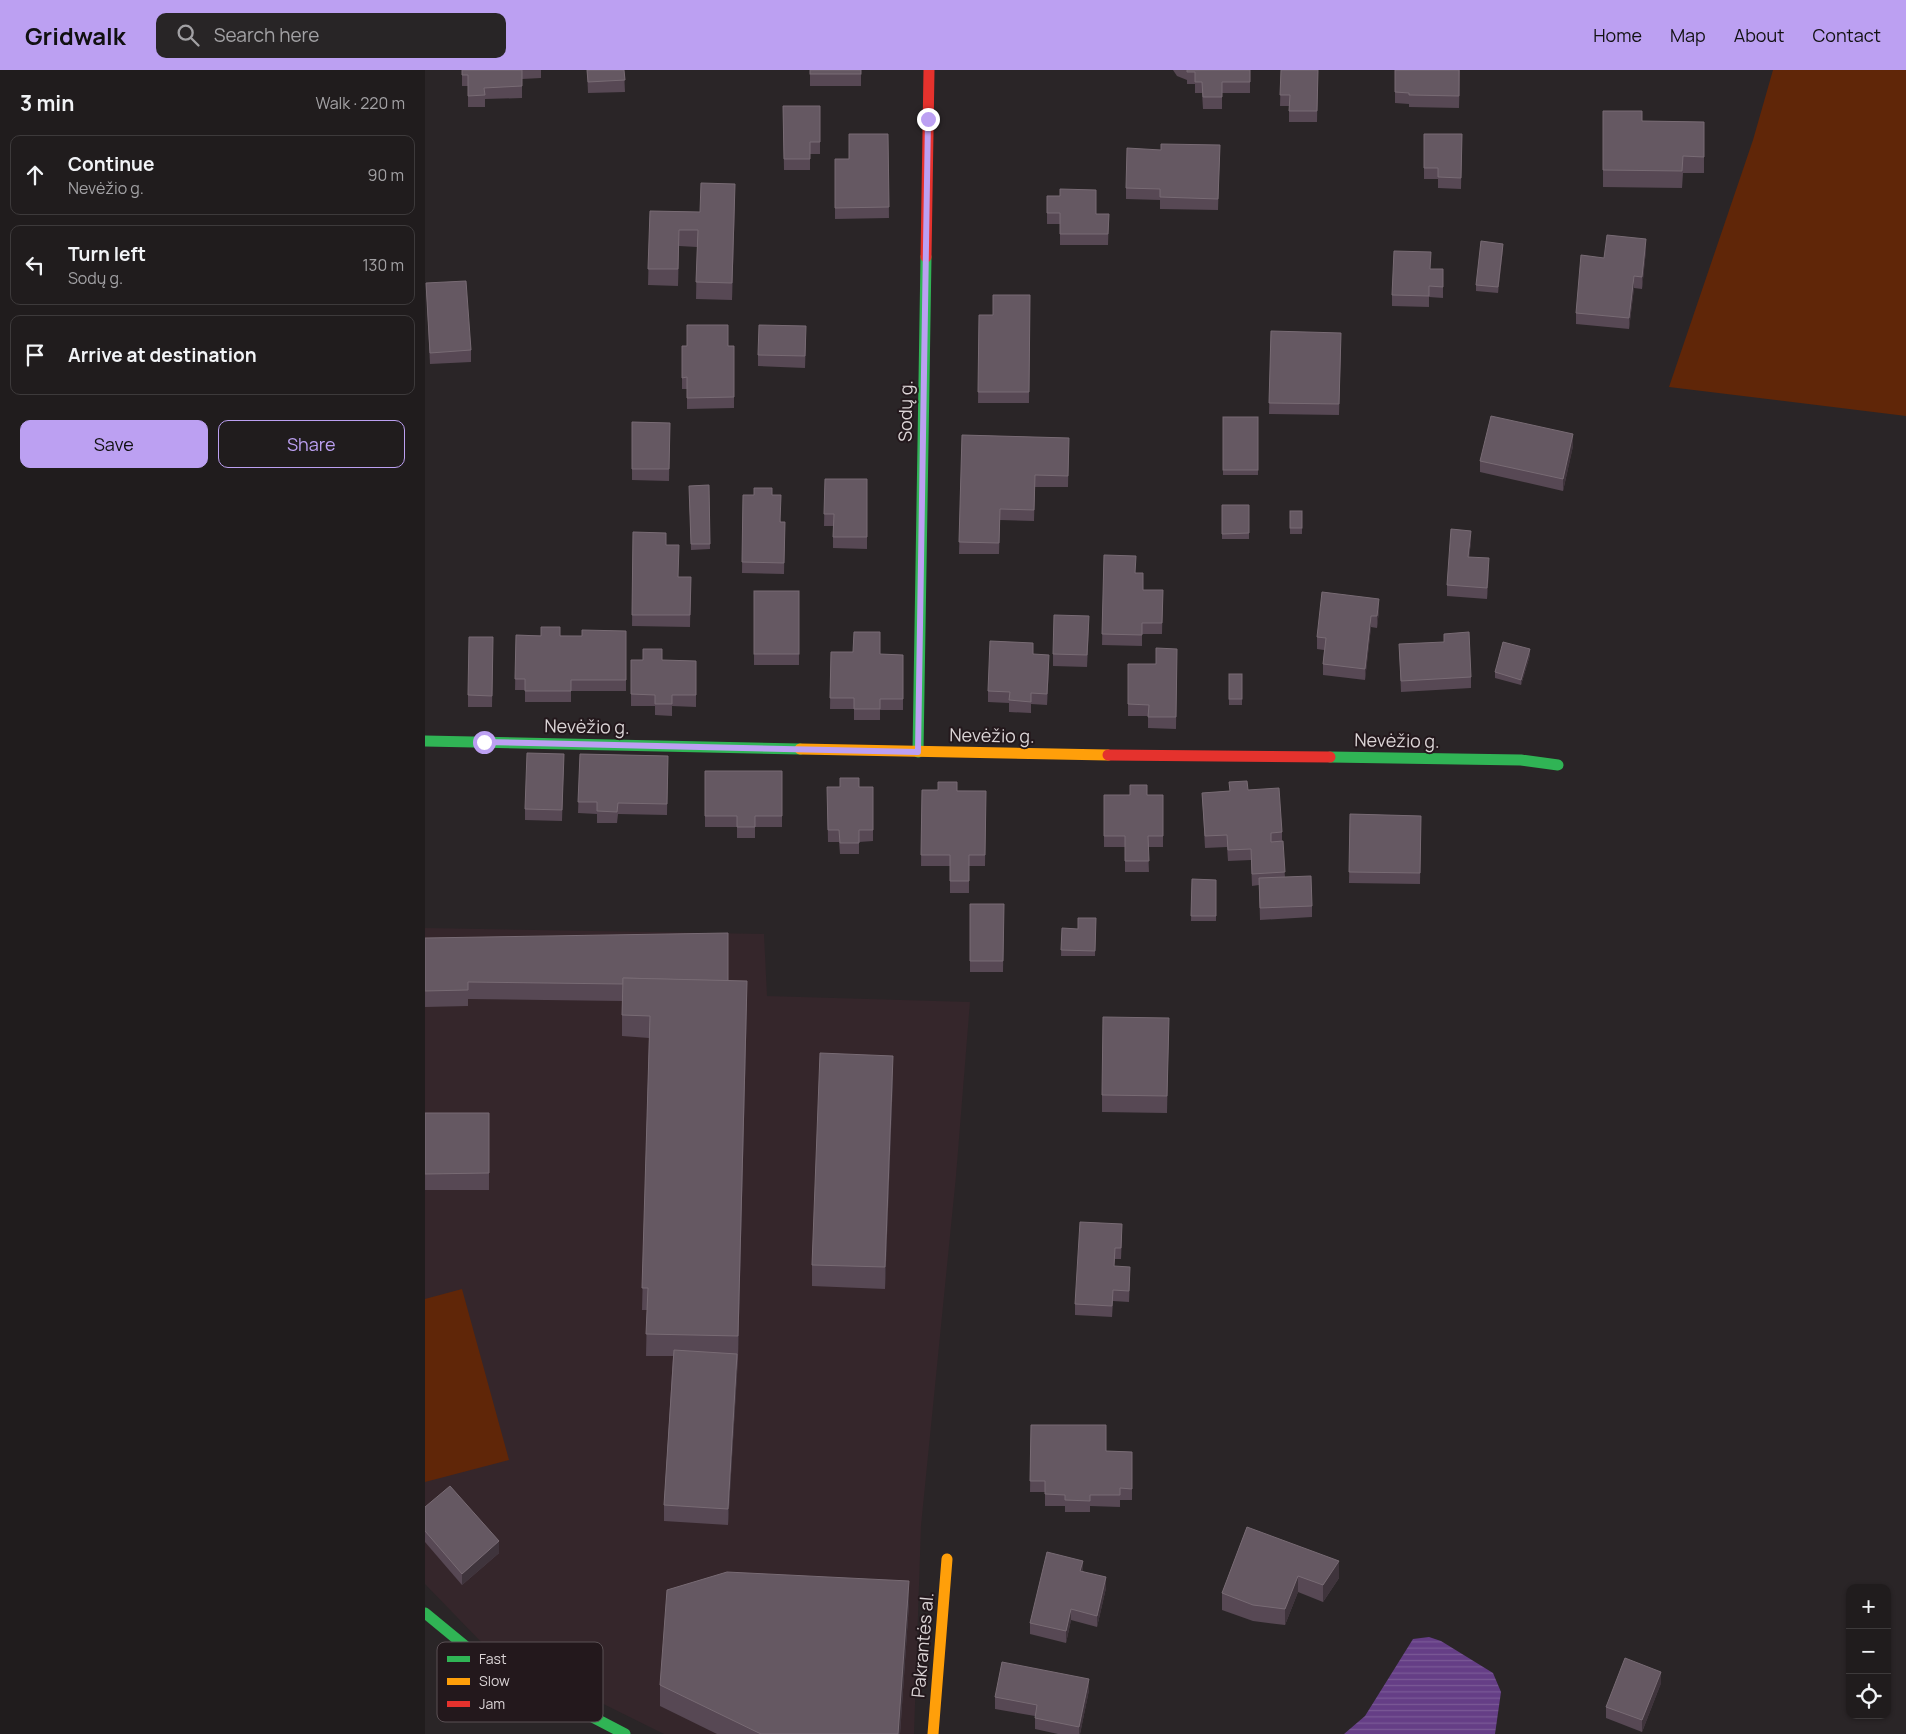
<!DOCTYPE html>
<html lang="en">
<head>
<meta charset="utf-8">
<style>
	:root { --surface:#201c1d; --page:#282526; --text:#f1f3f6; --muted:#a2a1a4; --line:#3d3a3b; --accent:#bca0f2 }
	body { margin:0; font-family:Manrope,sans-serif; background:var(--page); color:var(--text) }
	.controls { position:absolute; right:15px; bottom:15px; display:grid; overflow:hidden; border-radius:10px; box-shadow:0 1px 4px #0004 }
	.controls button { width:45px; height:45px; display:grid; place-items:center; padding:0; border:0; border-bottom:1px solid var(--line); background:var(--surface); color:var(--text); font:25px sans-serif }
	.stop { position:absolute; width:15px; height:15px; margin:-11px; border:4px solid #bca0f2; border-radius:50%; background:#fff }
	.stop.end { background:#bca0f2; border-color:#fff; box-shadow:0 1px 5px #0008 }
	.list { margin:0; padding:0; list-style:none }
	h2 { display:flex; justify-content:space-between; align-items:center; height:65px; margin:0; padding:0 20px; font-size:21px }
	h2 small { font-size:16px; font-weight:400; color:var(--muted) }
	.list li { display:grid; grid-template-columns:32px 1fr auto; gap:15px; align-items:center; box-sizing:border-box; height:80px; margin:0 10px 10px; padding:0 10px; border:1px solid var(--line); border-radius:10px }
	.list b { display:block; font-size:19px; white-space:nowrap }
	.list p { margin:0; font-size:16px; white-space:nowrap; color:var(--muted) }
	.list em { font-size:16px; font-style:normal; color:var(--muted) }
	.actions { display:flex; gap:10px; padding:15px 20px }
	.actions a { flex:1; padding:11px 0; border:1px solid var(--accent); border-radius:10px; text-align:center; font-size:18px; color:var(--accent) }
	.actions .main { background:var(--accent); color:#111 }
	.icon { flex:none; width:28px; height:28px; fill:none; stroke:currentColor; stroke-width:2; stroke-linecap:round; stroke-linejoin:round }
	.map { position:relative; flex:none; width:1481px; height:1664px; overflow:hidden }
	header { display:flex; align-items:center; gap:30px; box-sizing:border-box; height:70px; padding:0 25px; background:var(--accent); color:#111 }
	header strong { font-size:24px }
	nav { display:flex; gap:28px; margin-inline-start:auto; font-size:18px }
	.search { width:350px; height:45px; background:var(--page); display:flex; align-items:center; gap:12px; box-sizing:border-box; padding:0 18px; border-radius:10px; color:var(--muted); font-size:19px }
	main { display:flex }
	aside { flex:1; background:var(--surface) }
	.map>svg:first-child { display:block }
	.built { fill:#35262b }
	.grass { fill:#602608 }
	.water { fill:url(#water-rules) }
	.lines { fill:none; stroke-linecap:round; stroke-linejoin:round }
	.fast { stroke:#30b455; stroke-width:11 }
	.slow { stroke:#ff9f0a; stroke-width:11 }
	.jam { stroke:#e5322d; stroke-width:11 }
	.wall { fill:#574854 }
	.shaded-wall { fill:#3f343c }
	.building { fill:#655862; stroke:#786b74 }
	.route { stroke:#bca0f2; stroke-width:6 }
	.labels { text-anchor:middle; stroke-width:4; stroke-linejoin:round; paint-order:stroke }
	.street-label { font-size:18px; fill:#dbd4d6; stroke:#23181c }
	.key { fill:#23181c; stroke:#5a5054; stroke-width:1 }
	.key-label { font-size:14px; fill:#dbd4d6 }
</style>
</head>
<body>
<header>
<strong>Gridwalk</strong>
<div class="search"><svg class="icon" aria-label="search" viewBox="0 0 24 24"><circle cx="10" cy="10" r="6"/><path d="M15 15l6 6"/></svg>Search here</div>
<nav><a>Home</a><a>Map</a><a>About</a><a>Contact</a></nav>
</header>
<main>
<aside>
<h2>3 min<small>Walk · 220 m</small></h2>
<ul class="list">
<li><svg class="icon" aria-label="ahead" viewBox="0 0 24 24"><path d="M12 20V5M6 11l6-6 6 6"/></svg><div><b>Continue</b><p>Nevėžio g.</p></div><em>90 m</em></li>
<li><svg class="icon" aria-label="left" viewBox="0 0 24 24"><path d="M17 20v-9H6M10 6l-5 5 5 5"/></svg><div><b>Turn left</b><p>Sodų g.</p></div><em>130 m</em></li>
<li><svg class="icon" aria-label="arrive" viewBox="0 0 24 24"><path d="M6 21V4h12l-3 4 3 4H6"/></svg><div><b>Arrive at destination</b></div></li>
</ul>
<div class="actions"><a class="main">Save</a><a>Share</a></div>
</aside>
<div class="map">
<svg width="1481" height="1664" viewBox="0 0 1481 1664">
	<defs>
		<pattern id="water-rules" width="6" height="5" patternUnits="userSpaceOnUse" patternTransform="scale(1.25)"><rect width="6" height="5" fill="#653e86"/><path d="M0 2.5h6" fill="none" stroke="#7a5996"/></pattern>
	</defs>
	<rect width="100%" height="100%" fill="#2a2527"/>
	<path class="built" d="M0 858 339 864 342 926 545 932 531 1106 496 1456 489 1664H239L59 1575 0 1514Z"/>
	<g class="grass">
		<path d="M1348 0H1481V346L1244 317 1328 70Z"/>
		<path d="M37 1219 84 1390 0 1412V1229Z"/>
	</g>
	<path class="water" d="M1004 1567 1016 1571 1068 1603 1076 1622 1070 1664H919L940 1646 988 1569Z"/>
	<g class="lines">
		<g class="fast">
			<path d="M0 671 375 679"/>
			<path d="M493 682 501 187"/>
			<path d="M905 687 1096 690 1133 695"/>
			<path d="M0 1543 56 1589 200 1664"/>
		</g>
		<g class="slow">
			<path d="M375 679 683 685"/>
			<path d="M508 1664 522 1489"/>
		</g>
		<g class="jam">
			<path d="M501 187 504 0"/>
			<path d="M683 685 905 687"/>
		</g>
	</g>
	<g class="wall">
		<path d="M37 0H116V8L97 9V28L60 29V37H43V16H37Z"/>
		<path d="M162 0H199L200 22 163 23Z"/>
		<rect x="385" y="0" width="51" height="16"/>
		<path d="M748 0H838H825V23H797V39H778L777 23H770V14H762V10L752 6Z"/>
		<path d="M856 0H893L892 52H864V36H855Z"/>
		<path d="M970 0H1035L1034 38 984 37V34L970 33Z"/>
		<path d="M358 36H395V84H385V100H359Z"/>
		<path d="M1178 41 1217 51 1279 52V103H1258L1257 118 1178 117Z"/>
		<path d="M463 64 464 148 410 149V89H424Z"/>
		<path d="M999 64H1037L1036 119 1013 118V109H999Z"/>
		<path d="M795 75 793 140 735 139V130L701 129V118L736 80Z"/>
		<path d="M622 126 671 144H684L683 175H635V154H622Z"/>
		<path d="M310 130 307 230 271 229 272 177 254 176 253 216 223 215 225 141 275 142Z"/>
		<path d="M1078 179 1073 223 1051 221V215Z"/>
		<path d="M1221 180 1217 219 1209 218 1204 259 1151 254V243L1179 188Z"/>
		<path d="M1005 199 1018 210V228L1004 227V237L967 236V225Z"/>
		<path d="M1 213 46 280V292L5 294Z"/>
		<path d="M605 225 604 333H553L554 245H568Z"/>
		<path d="M846 261 916 274 914 345 844 344Z"/>
		<path d="M381 268 380 298 333 296V285Z"/>
		<path d="M257 276H309V338L262 339V319H257Z"/>
		<rect x="798" y="347" width="35" height="58"/>
		<path d="M207 352 245 353 244 411 207 410Z"/>
		<path d="M537 365 644 368 643 417H610L609 451 575 450 574 484H534Z"/>
		<path d="M1148 376 1138 421 1055 402V391Z"/>
		<path d="M400 409H442V479L408 478V456H399Z"/>
		<path d="M284 415 285 479 266 480 264 416Z"/>
		<path d="M318 425H347L356 452H360L359 504 317 503Z"/>
		<rect x="797" y="435" width="27" height="34"/>
		<rect x="865" y="441" width="12" height="23"/>
		<path d="M208 462 241 475 253 507H266L265 557 207 556Z"/>
		<path d="M1046 472 1044 487 1064 500 1062 529 1022 526V515Z"/>
		<path d="M679 485 711 503 718 520H738L737 564H717V576L677 575Z"/>
		<rect x="329" y="521" width="45" height="74"/>
		<path d="M954 540 952 558 946 557 940 610 898 605V594L899 580 892 579V567Z"/>
		<path d="M664 557 662 597 628 596V584Z"/>
		<path d="M201 561V621H146V632H100V620H90L91 565 157 566Z"/>
		<path d="M974 574 1046 607V618L976 622Z"/>
		<path d="M68 579 67 637H43V625Z"/>
		<path d="M752 579 751 659 723 658V646H703V594H731Z"/>
		<path d="M406 582 478 585V640H455V650H429V639H405Z"/>
		<path d="M608 584 624 596 622 635 606 634V643L584 642V633L563 632V621Z"/>
		<path d="M1105 585 1096 615 1070 608V602Z"/>
		<path d="M206 590 271 591V637L247 636V646L230 645V636H206Z"/>
		<rect x="804" y="604" width="13" height="31"/>
		<path d="M139 684 137 751 100 750V739Z"/>
		<path d="M155 684 243 686 242 745 193 744 192 753H172V744L153 743Z"/>
		<path d="M280 701H357V757H330V768H312V757H280Z"/>
		<path d="M402 717H448V771L434 772V784H415L414 772H403Z"/>
		<path d="M497 720 561 721 560 796H544V823H525V796H496Z"/>
		<path d="M823 720 857 762V771L860 807 887 836V847L835 850 834 815 827 816 826 790 803 791 802 777 780 778 777 723Z"/>
		<path d="M679 725H738V777H723L724 802H700V777H679Z"/>
		<path d="M925 744 996 746 995 814 924 813Z"/>
		<path d="M767 809 791 810V851H766Z"/>
		<path d="M545 834H579L578 902H545Z"/>
		<path d="M671 848 670 886H636L637 858 653 859Z"/>
		<path d="M0 868 303 911 322 933 313 1288 303 1455 239 1451V1435L248 1286H221L222 1240H217L224 968 197 966V931L43 929V936L0 937Z"/>
		<path d="M744 948 742 1043 677 1042V1025Z"/>
		<path d="M468 1007 460 1219 387 1216V1195Z"/>
		<rect x="0" y="1043" width="64" height="77"/>
		<path d="M697 1165 696 1189H690L689 1196 705 1208 704 1232 688 1231 687 1247 650 1245V1234Z"/>
		<path d="M606 1355 681 1381 707 1382V1430H695V1437L665 1436V1442H640V1436H620V1422H605Z"/>
		<path d="M0 1437 74 1483 37 1515 0 1472Z"/>
		<path d="M822 1457 914 1508 898 1532 873 1522 860 1555 828 1551 797 1540V1523Z"/>
		<path d="M658 1501 681 1518 672 1557 646 1550 641 1573 605 1564V1553Z"/>
		<path d="M484 1533 475 1664H292L235 1636V1615Z"/>
		<path d="M1236 1613 1217 1662 1181 1648V1637Z"/>
		<path d="M664 1620 655 1664H633L610 1659V1646L570 1639V1627Z"/>
	</g>
	<g class="shaded-wall">
		<path d="M310 114V130L307 230V213Z"/>
		<path d="M254 160V176L253 216V199Z"/>
		<path d="M1221 169V180L1217 219V207Z"/>
		<path d="M1078 174V179L1073 223V217Z"/>
		<path d="M1209 206V218L1204 259V248Z"/>
		<path d="M1148 364V376L1138 421V409Z"/>
		<path d="M1046 461V472L1043 498V487Z"/>
		<path d="M1064 488V500L1062 529V518Z"/>
		<path d="M954 529V540L952 558V546Z"/>
		<path d="M946 546V557L940 610V599Z"/>
		<path d="M1105 579V585L1096 615V610Z"/>
		<path d="M624 585V596L622 635V624Z"/>
		<path d="M322 911V933L313 1288V1266Z"/>
		<path d="M468 986V1007L460 1219V1197Z"/>
		<path d="M312 1284V1301L303 1455V1439Z"/>
		<path d="M74 1471V1483L37 1515V1504Z"/>
		<path d="M658 1491V1502L655 1501Z"/>
		<path d="M914 1491V1508L898 1532V1515Z"/>
		<path d="M873 1506V1522L860 1555V1539Z"/>
		<path d="M681 1507V1518L672 1557V1546Z"/>
		<path d="M484 1511V1533L475 1664H473Z"/>
		<path d="M646 1539V1550L641 1573V1561Z"/>
		<path d="M1236 1602V1613L1217 1662V1650Z"/>
		<path d="M664 1609V1620L655 1664H654V1657Z"/>
	</g>
	<g class="building">
		<path d="M37 0H97V16L59 18 60 25 43 26V5H37Z"/>
		<path d="M162 0H199L200 10 163 12Z"/>
		<rect x="385" y="0" width="51" height="4"/>
		<path d="M762 0H825V12H797V27H778L777 12H770V2H762Z"/>
		<path d="M856 0H893L892 41H864L865 25H855Z"/>
		<path d="M970 0H1034V26L984 25V23L970 22Z"/>
		<path d="M358 36H395V72H385V89H359Z"/>
		<path d="M1178 41H1217V51L1279 52V87L1258 86 1257 101 1178 100Z"/>
		<path d="M424 64H463L464 137 410 138V89H424Z"/>
		<path d="M999 64H1037L1036 108 1013 107V98H999Z"/>
		<path d="M736 74 795 75 793 129 735 127V119L701 118 702 78 736 80Z"/>
		<path d="M276 113 310 114 307 213 271 212 273 160H254L253 199H223L225 141 275 142Z"/>
		<path d="M635 119 671 120V144H684L683 164H635V143H622V126H635Z"/>
		<path d="M1182 165 1221 169 1217 207 1209 206 1204 248 1151 243 1156 185 1179 188Z"/>
		<path d="M1056 171 1078 174 1073 217 1051 215Z"/>
		<path d="M969 181 1006 182 1005 199H1018V217L1004 216V226L967 225Z"/>
		<path d="M41 211 46 280 5 283 1 213Z"/>
		<path d="M568 225H605L604 322H553L554 245H568Z"/>
		<path d="M262 255H303V276H309V327L262 328V307L257 308V276H262Z"/>
		<path d="M334 255 381 256 380 286 333 285Z"/>
		<path d="M846 261 916 263 914 334 844 333Z"/>
		<path d="M1066 346 1148 364 1138 409 1055 391Z"/>
		<rect x="798" y="347" width="35" height="53"/>
		<path d="M207 352 245 353 244 399H207Z"/>
		<path d="M537 365 644 368 643 406 610 405 609 440 575 439 574 473 534 472Z"/>
		<path d="M400 409H442V467H408L409 444H399Z"/>
		<path d="M284 415 285 474H266L264 416Z"/>
		<path d="M329 418H347V425H356L355 452H360L359 493 317 492 318 425H329Z"/>
		<path d="M797 435H824V463L797 464Z"/>
		<rect x="865" y="441" width="12" height="17"/>
		<path d="M1026 459 1046 461 1043 487 1064 488 1062 518 1022 515Z"/>
		<path d="M208 462 241 463V475H254L253 507H266L265 545H207Z"/>
		<path d="M679 485 711 486 710 503H718V520H738L737 553H717V565L677 564Z"/>
		<rect x="329" y="521" width="45" height="63"/>
		<path d="M897 522 954 529 952 546H946L940 599 898 594 901 568 892 567Z"/>
		<path d="M629 545 664 546 662 585 628 584Z"/>
		<path d="M116 557H135V566H157V560L201 561V610H146V621H100V609H90L91 565 116 566Z"/>
		<path d="M429 562H455V584L478 585V629H455V639H429V628H405L406 582H428Z"/>
		<path d="M1044 562 1046 607 976 611 974 574 1019 572V564Z"/>
		<path d="M44 567H68L67 626 43 625Z"/>
		<path d="M565 571 608 573V584L624 585 622 624 606 623V632L584 630 585 622 563 621Z"/>
		<path d="M1078 572 1105 579 1096 610 1070 602Z"/>
		<path d="M731 578 752 579 751 647H723L724 635 703 634V594H731Z"/>
		<path d="M218 579H237V590L271 591V625H247V634H230V625L206 624V590H218Z"/>
		<rect x="804" y="604" width="13" height="25"/>
		<path d="M102 683 139 684 137 740 100 739Z"/>
		<path d="M155 684 243 686 242 734 193 733 192 742 172 741V732H153Z"/>
		<path d="M280 701H357V746H330V757H312V746H280Z"/>
		<path d="M415 708H434V717H448V760H434V773H415L414 760H403L402 717H415Z"/>
		<path d="M822 711 823 720 854 718 857 762 846 763V772L858 771 860 802 827 804 826 779 803 780 802 765 780 766 777 723 805 721 804 712Z"/>
		<path d="M513 712H532V721H561L560 785H544V811H525V785H496L497 720H513Z"/>
		<path d="M705 715H722V725H738V766H723L724 791H700V766H679V725H705Z"/>
		<path d="M925 744 996 746 995 803 924 802Z"/>
		<path d="M886 806 887 836 835 838 834 808Z"/>
		<path d="M767 809 791 810V846H766Z"/>
		<path d="M545 834H579L578 891H545Z"/>
		<path d="M653 848H671L670 881 636 880 637 858 653 859Z"/>
		<path d="M303 863V911L198 908V914L43 912V920L0 921V868Z"/>
		<path d="M198 908 322 911 313 1266 221 1264 223 1218H217L225 946 197 945Z"/>
		<path d="M678 947 744 948 742 1026 677 1025Z"/>
		<path d="M395 983 468 986 460 1197 387 1195Z"/>
		<path d="M0 1043H64V1103L0 1104Z"/>
		<path d="M655 1152 697 1154 696 1178H690L689 1196 705 1197 704 1221 688 1220 687 1236 650 1234Z"/>
		<path d="M249 1280 312 1284 303 1439 239 1435Z"/>
		<path d="M606 1355H681V1381L707 1382V1419L695 1418V1425H665V1431L640 1430V1425L620 1424V1411H605Z"/>
		<path d="M25 1416 74 1471 37 1504 0 1461V1437Z"/>
		<path d="M822 1457 914 1491 898 1515 873 1506 860 1539 828 1535 797 1523Z"/>
		<path d="M622 1482 658 1491 655 1501 681 1507 672 1546 646 1539 641 1561 605 1553Z"/>
		<path d="M302 1502 484 1511 473 1664H336L235 1615 242 1520Z"/>
		<path d="M1200 1588 1236 1602 1217 1650 1181 1637Z"/>
		<path d="M577 1592 664 1609 654 1657 610 1648 612 1635 570 1627Z"/>
	</g>
	<g class="lines">
		<path class="route" d="M59 672 493 682 503 49"/>
	</g>
	<g class="labels">
		<g class="street-label">
			<text transform="translate(481 341) rotate(-89)" y="6">Sodų g.</text>
			<text transform="translate(162 657) rotate(1)" y="6">Nevėžio g.</text>
			<text transform="translate(567 666) rotate(1)" y="6">Nevėžio g.</text>
			<text transform="translate(972 671) rotate(1)" y="6">Nevėžio g.</text>
			<text transform="translate(498 1575) rotate(-85)" y="6">Pakrantės al.</text>
		</g>
	</g>
	<rect x="12" y="1572" width="166" height="80" rx="8" class="key"/>
	<rect x="22" y="1586" width="23" height="6" fill="#30b455"/>
	<rect x="22" y="1608" width="23" height="7" fill="#ff9f0a"/>
	<rect x="22" y="1631" width="23" height="6" fill="#e5322d"/>
	<g class="key-label">
		<text x="54" y="1594">Fast</text>
		<text x="54" y="1616">Slow</text>
		<text x="54" y="1639">Jam</text>
	</g>
</svg>
<div class="controls">
<button>+</button>
<button>−</button>
<button><svg class="icon" aria-label="locate" viewBox="0 0 24 24"><circle cx="12" cy="12" r="6"/><path d="M12 2v4M12 18v4M2 12h4M18 12h4"/></svg></button>
</div>
<div class="stop" style="left:59px;top:672px"></div>
<div class="stop end" style="left:503px;top:49px"></div>
</div>
</main>
</body>
</html>
